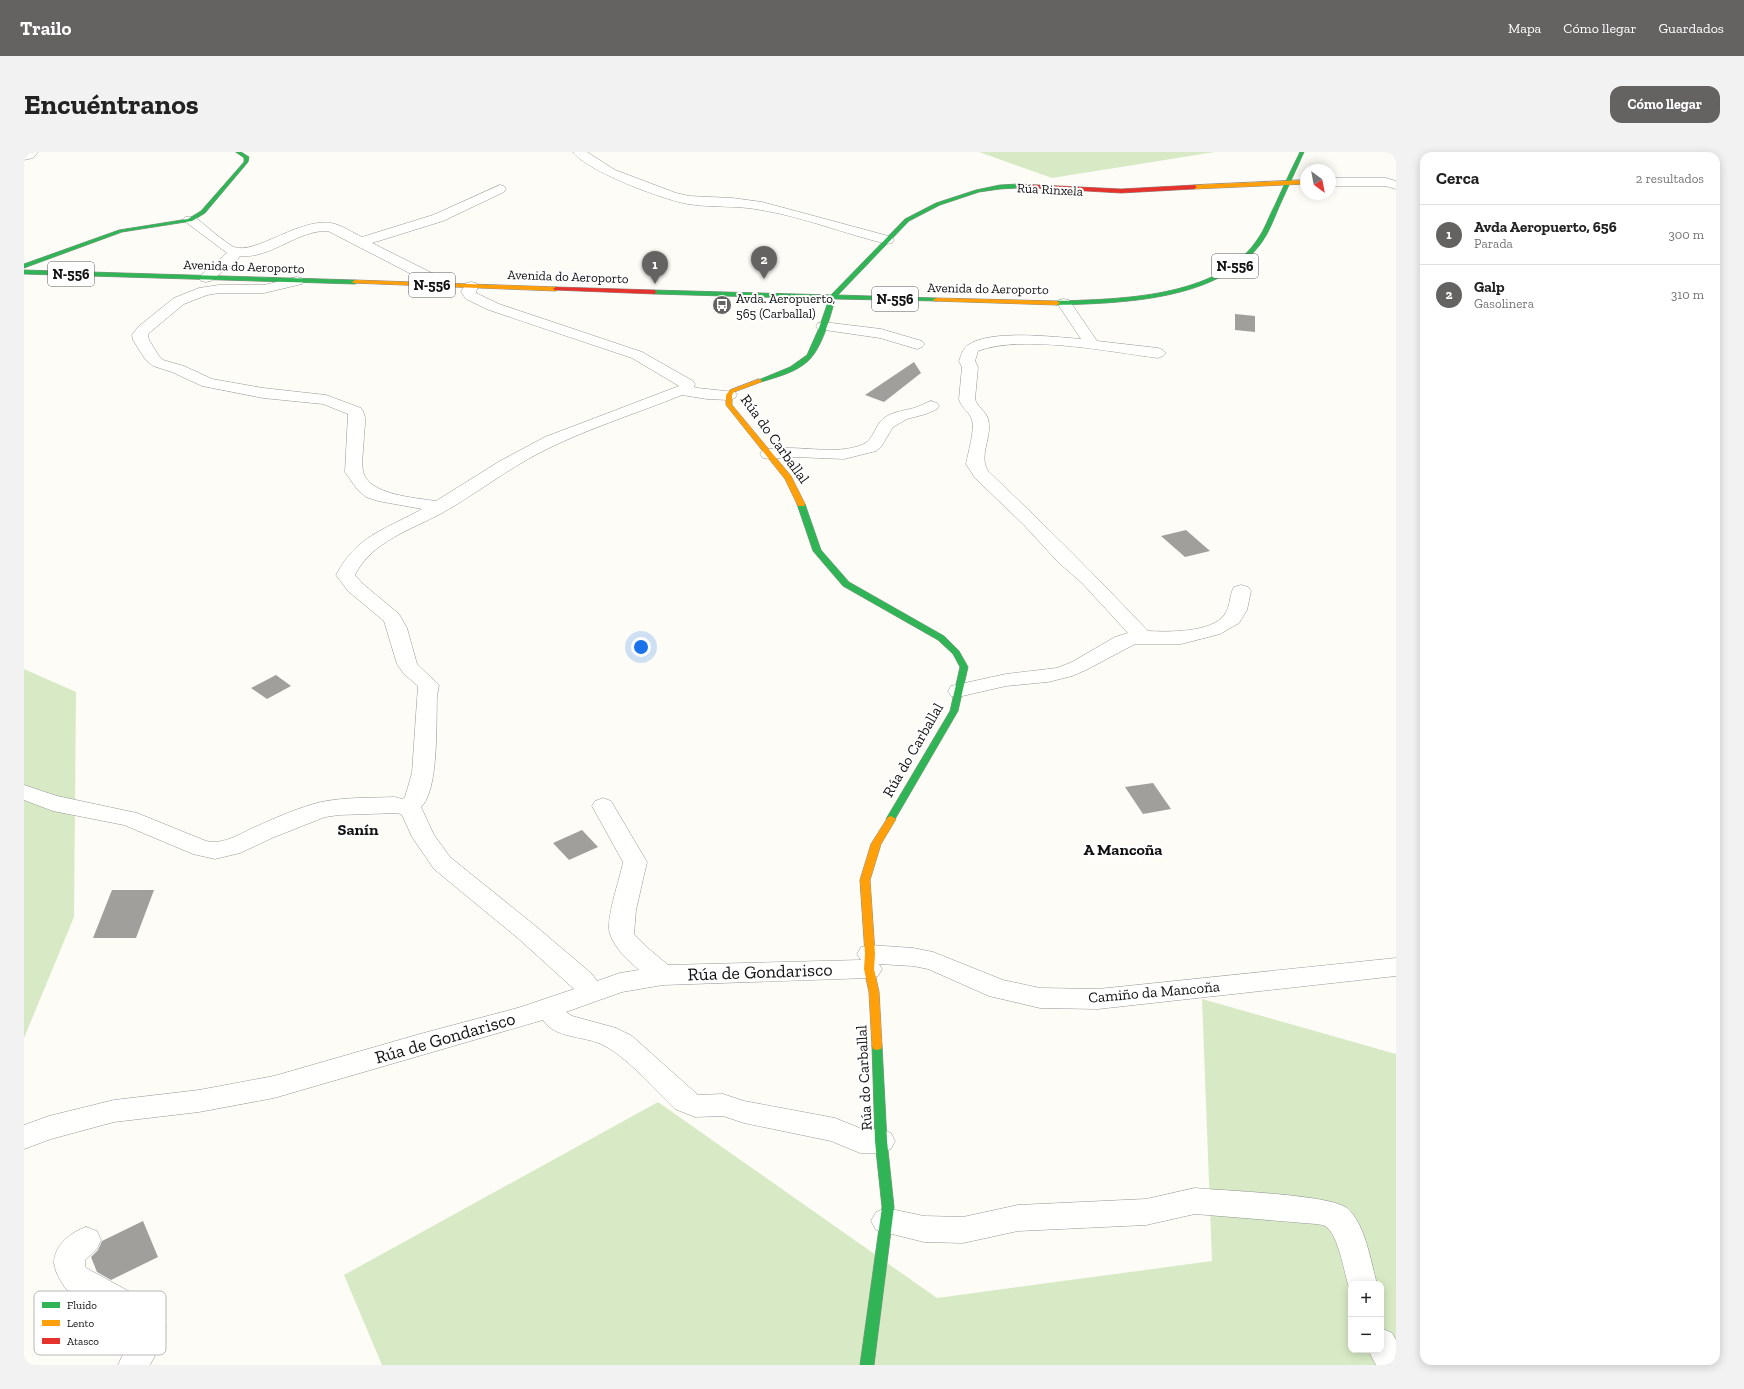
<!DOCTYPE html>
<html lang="es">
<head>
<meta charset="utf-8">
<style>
	:root { --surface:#fff; --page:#f2f2f2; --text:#222; --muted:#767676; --line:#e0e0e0; --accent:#646362 }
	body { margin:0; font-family:"Zilla Slab",serif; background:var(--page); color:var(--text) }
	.controls { position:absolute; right:12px; bottom:12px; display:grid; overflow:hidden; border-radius:8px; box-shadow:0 2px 10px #0003 }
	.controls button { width:36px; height:36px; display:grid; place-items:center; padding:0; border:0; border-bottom:1px solid var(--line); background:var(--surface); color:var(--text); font:20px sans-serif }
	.compass { position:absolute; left:1276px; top:12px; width:36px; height:36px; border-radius:50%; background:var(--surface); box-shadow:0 2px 10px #0003; rotate:148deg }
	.you { position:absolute; left:617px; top:495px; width:14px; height:14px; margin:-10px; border:3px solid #fff; border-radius:50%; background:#1a73e8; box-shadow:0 0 0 6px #1a73e833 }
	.badge { display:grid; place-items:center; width:26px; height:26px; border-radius:50%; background:var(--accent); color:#fff; font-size:13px; font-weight:700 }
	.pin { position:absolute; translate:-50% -33px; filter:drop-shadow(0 1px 2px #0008) }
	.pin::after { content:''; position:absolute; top:21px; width:14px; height:12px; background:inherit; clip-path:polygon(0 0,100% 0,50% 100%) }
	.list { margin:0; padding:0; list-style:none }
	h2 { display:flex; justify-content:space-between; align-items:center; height:52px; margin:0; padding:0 16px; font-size:17px }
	h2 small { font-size:13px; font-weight:400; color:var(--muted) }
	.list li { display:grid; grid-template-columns:26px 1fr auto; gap:12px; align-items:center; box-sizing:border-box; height:60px; padding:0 16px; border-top:1px solid var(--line) }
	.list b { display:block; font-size:15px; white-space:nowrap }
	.list p { margin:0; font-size:13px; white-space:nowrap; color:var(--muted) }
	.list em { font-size:13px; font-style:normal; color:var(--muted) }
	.map { position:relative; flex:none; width:1372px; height:1213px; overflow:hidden; border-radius:12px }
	header { display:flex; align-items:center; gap:24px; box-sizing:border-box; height:56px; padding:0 20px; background:var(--accent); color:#fff }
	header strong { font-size:19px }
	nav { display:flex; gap:22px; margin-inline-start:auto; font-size:14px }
	.intro { display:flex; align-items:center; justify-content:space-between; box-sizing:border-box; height:96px; padding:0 24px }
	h1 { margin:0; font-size:28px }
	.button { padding:10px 18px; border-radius:12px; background:var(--accent); color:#fff; font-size:14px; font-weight:700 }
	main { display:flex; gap:24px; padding:0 24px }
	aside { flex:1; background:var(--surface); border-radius:12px; box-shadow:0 2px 10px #0003 }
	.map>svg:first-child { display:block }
	.forest { fill:#d8eac5; fill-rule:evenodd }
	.building { fill:#a19f9c }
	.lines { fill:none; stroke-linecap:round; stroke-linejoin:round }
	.street-casing { stroke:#979795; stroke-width:1 }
	.fast-casing { stroke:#8e8d8b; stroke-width:1 }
	.slow-casing { stroke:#8e8d8b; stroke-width:1 }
	.jam-casing { stroke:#8e8d8b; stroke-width:1 }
	.street { fill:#fffffe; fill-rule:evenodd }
	.fast { fill:#30b455; fill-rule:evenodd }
	.slow { fill:#ff9f0a; fill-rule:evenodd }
	.jam { fill:#e5322d; fill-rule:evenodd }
	.labels { text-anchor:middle; stroke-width:4; stroke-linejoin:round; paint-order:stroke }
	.far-street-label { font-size:13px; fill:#111; stroke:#fff }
	.far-poi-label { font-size:13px; fill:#111; stroke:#fff; text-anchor:start }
	.shield { fill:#fff; stroke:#585858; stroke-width:1 }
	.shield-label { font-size:14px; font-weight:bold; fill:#111 }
	.street-label { font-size:15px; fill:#111; stroke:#fff }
	.neighbourhood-label { font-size:16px; font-weight:bold; fill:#111; stroke:#fff }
	.near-street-label { font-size:18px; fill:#111; stroke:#fff }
	.key { fill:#fff; stroke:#b8b8b8; stroke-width:1 }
	.key-label { font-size:11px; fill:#111 }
</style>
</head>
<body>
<header>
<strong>Trailo</strong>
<nav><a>Mapa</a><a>Cómo llegar</a><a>Guardados</a></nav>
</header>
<div class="intro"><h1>Encuéntranos</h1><a class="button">Cómo llegar</a></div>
<main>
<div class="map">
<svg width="1372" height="1213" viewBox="0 0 1372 1213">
	<rect width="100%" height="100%" fill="#fdfcf7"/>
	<g class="forest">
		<path d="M955 0H1191L1028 26Z"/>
		<path d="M0 517 52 540 50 765 0 886Z"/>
		<path d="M1178 847 1372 902V1213H358L320 1123 634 950 913 1146 1188 1109ZM1327 1132H1357V1198H1327Z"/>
	</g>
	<g class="building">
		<path d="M1211 162 1231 164V180L1211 178Z"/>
		<path d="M890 210 897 221 860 250 841 243Z"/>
		<path d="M1162 378 1186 399 1161 405 1137 384Z"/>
		<path d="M252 523 267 534 243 547 227 536Z"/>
		<path d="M1129 631 1147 657 1119 662 1101 635Z"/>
		<path d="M558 678 574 695 545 708 529 691Z"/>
		<path d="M88 738H130L112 786H69Z"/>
		<path d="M119 1069 134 1105 87 1128 73 1120 67 1105 74 1098 78 1089Z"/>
	</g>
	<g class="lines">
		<defs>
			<g id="street">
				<path d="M0 0H14L9 6 0 8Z"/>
				<path d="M549 0H563L591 18 652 41 665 44 708 46 738 50 868 85 870 88 868 91 863 92C821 82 780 65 737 58 713 53 688 56 664 52 640 48 562 19 549 0Z"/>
				<path d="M1306 26H1362L1372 29V37L1361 34H1306Z"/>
				<path d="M476 33 480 34 482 37 480 40 419 69 348 91 410 122 412 125 407 136 402 137 397 136 395 133 397 127 304 79C273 78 247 107 216 104L213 108 187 129 182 130 177 129 175 126 177 123 203 101 159 68 161 65H171C180 72 201 91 210 95 231 103 275 66 307 71 318 73 329 81 338 85L409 63Z"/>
				<path d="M273 125 278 126 280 129 278 132 240 141H195L183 143 160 152 125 181 124 183 125 188 135 204 139 208 160 214 188 227 239 236 302 243 337 256C343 264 341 272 340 282 340 293 337 309 339 319 343 343 393 346 412 349L476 309 521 285 655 234 608 206 465 158 442 147 437 140 442 131 447 130 452 131 454 134 452 141 475 152 618 200 669 229 671 232 670 235 673 236 711 240 713 243 711 246 705 248 683 247 658 243C611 262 562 277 517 300 482 318 452 342 418 361 387 378 348 389 331 423L338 431 375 462 383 476 393 512 415 533 413 544C412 569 415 639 397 655L410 683 426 705 514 776 568 822 573 829 596 821 615 818C604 808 591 797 586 782 581 768 596 727 599 710L568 654 571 649 579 646 587 649 623 710 612 758 610 782 625 797 644 813 837 808 833 802 837 795 846 793 889 796 909 800 979 828 1016 836 1074 837 1372 806V824L1074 857 1016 856 965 844 904 817 889 814 855 812 858 817 854 824 845 826 639 833 598 840 542 860 548 864 592 876 608 884 674 943 699 942 720 949 811 966 838 977H857L867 981 871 989 867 997 857 1001H836L807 989 720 971 699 964 671 965 651 957C632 938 601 903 577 892 559 884 530 886 519 868L250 946 175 960 90 970 27 987 0 997V973L25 964 90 948 175 938 250 924 396 882 497 855 550 837 496 788 410 717 388 685 378 663 374 661 315 663 301 665 248 686 216 701 191 707 169 702 100 673 29 659 0 648V633L33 644 113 661 182 689C200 693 215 682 231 675 251 666 276 655 297 650 321 645 347 646 371 645L378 647 381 645 388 621 394 534 380 522 373 512 360 469 324 439 312 423C333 383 361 378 398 357L354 349 342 345 333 337 321 320 324 262 299 252 239 246 178 234 148 220 129 214 121 207 109 188 108 183 114 175 150 146 175 136 195 133H240Z"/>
				<path d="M1040 147 1045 148 1073 189 1134 196 1139 198 1142 201 1139 204 1134 206C1087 200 998 182 954 199L951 209 954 215 951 247C953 255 962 259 964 267 969 285 954 303 964 319 1019 371 1072 424 1124 479 1143 480 1189 481 1201 462 1207 453 1205 443 1210 435L1217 433 1224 435 1227 439 1223 458 1215 471 1196 482 1157 492H1111L1062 518 1048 524 1024 530 982 534 934 545 927 544 924 539 927 534 982 522 1033 516 1048 510 1091 485 1104 481 1058 431 1034 410 1000 373 951 326 942 312C944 301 951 278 948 268 946 260 937 256 935 247L938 215 935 209C937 204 939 196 944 193 967 177 1030 185 1057 187L1033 151 1035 148Z"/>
				<path d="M799 170 857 177 898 189 901 192 898 195 893 197 856 186 794 177 792 174 794 171Z"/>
				<path d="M907 249 913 251 915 254 913 257 902 262 883 267 869 275 857 295 852 299 820 307 771 305 745 307 739 306 736 302 739 298C771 291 811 305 840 292 848 288 851 276 856 270 864 260 879 259 890 256 896 254 901 251 907 249Z"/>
				<path d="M1171 1036C1200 1039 1304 1042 1323 1056 1341 1071 1347 1110 1353 1132H1327V1141C1320 1125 1316 1083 1301 1074 1299 1073 1295 1072 1292 1072L1171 1062 1122 1073 994 1079 939 1091 900 1090 852 1078 847 1069 852 1060 862 1056 900 1064 939 1065 994 1053 1122 1047Z"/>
				<path d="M62 1075 73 1079 77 1088 73 1097 61 1108V1114L64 1117 130 1153C153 1173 137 1191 126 1213H94L111 1176 42 1137C37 1130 31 1120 30 1111 30 1093 47 1080 62 1075Z"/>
				<path d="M1357 1176 1368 1181 1372 1188V1213H1352L1344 1198H1357Z"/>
			</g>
			<g id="fast">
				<path d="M212 0H217L225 5 224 10 181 61 168 69 98 80 0 116V112L95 78 164 67 177 59 220 10V6Z"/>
				<path d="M1276 0H1280C1272 18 1263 37 1255 55 1250 67 1245 80 1238 90 1196 149 1098 151 1033 153L1030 151 1033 149C1096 147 1194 146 1233 88 1241 77 1245 64 1251 53 1259 35 1267 18 1276 0Z"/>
				<path d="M976 33 994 32 997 34 994 36 976 37 955 40 916 53 885 69 814 143 912 146 915 148 914 149 811 147C806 166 798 197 783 210 770 221 753 225 737 230L732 229 766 215 783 203 795 176 805 147 630 142 627 140 630 138 807 143 881 67 912 51 952 38Z"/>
				<path d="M0 118 331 128 334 130 331 132 0 122Z"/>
				<path d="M774 350H777L781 352 797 398 825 430 920 484 935 499 944 515 934 559 870 669 867 670 862 667 926 559 936 515 929 502 914 488 819 434 789 399 773 352Z"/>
				<path d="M853 890 857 891 858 894 863 989 870 1055 850 1213H836L858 1055 851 989 848 894 849 891Z"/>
			</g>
			<g id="slow">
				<path d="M1282 28V32L1170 37 1167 35 1170 33Z"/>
				<path d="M331 128 532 135 535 137 532 139 329 131 328 130Z"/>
				<path d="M912 146 1033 149 1036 151 1033 153 910 149 909 148Z"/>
				<path d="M735 227 738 229 737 230 710 240 708 243V253L767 324 781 352 780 354H774L761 327 702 253V243L706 238Z"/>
				<path d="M867 664 872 667 857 692 846 728 851 802 850 817 855 840 858 894 857 897 853 898 849 897 848 894 845 840 840 817 841 802 836 728 847 692 864 665Z"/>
			</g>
			<g id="jam">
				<path d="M994 32 1097 37 1170 33 1173 35 1170 37 1097 41 992 35V33Z"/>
				<path d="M532 135 630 138 633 140 630 142 530 138 529 137Z"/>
			</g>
		</defs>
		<use href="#street" class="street-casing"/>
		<use href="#fast" class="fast-casing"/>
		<use href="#slow" class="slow-casing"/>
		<use href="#jam" class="jam-casing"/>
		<use href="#street" class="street"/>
		<use href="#fast" class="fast"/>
		<use href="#slow" class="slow"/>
		<use href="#jam" class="jam"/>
	</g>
	<defs>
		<symbol id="bus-disc" viewBox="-11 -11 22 22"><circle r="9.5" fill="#646362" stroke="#fff"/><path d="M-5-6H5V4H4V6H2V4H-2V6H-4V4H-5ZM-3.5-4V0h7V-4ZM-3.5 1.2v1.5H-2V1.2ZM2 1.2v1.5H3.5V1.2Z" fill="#fff"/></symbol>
	</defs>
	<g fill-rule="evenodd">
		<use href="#bus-disc" x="687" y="142" width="22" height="22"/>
	</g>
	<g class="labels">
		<g class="far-street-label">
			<text transform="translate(1026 37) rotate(3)" y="5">Rúa Rinxela</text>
			<text transform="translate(220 114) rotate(2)" y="5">Avenida do Aeroporto</text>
			<text transform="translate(544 124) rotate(2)" y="5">Avenida do Aeroporto</text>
			<text transform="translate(964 136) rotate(1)" y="5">Avenida do Aeroporto</text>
		</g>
		<g class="far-poi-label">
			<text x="712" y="151">Avda. Aeropuerto,<tspan x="712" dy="15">565 (Carballal)</tspan></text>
		</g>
		<g class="shield">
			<rect x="1188" y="102" width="46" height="24" rx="3"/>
			<rect x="24" y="110" width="46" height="24" rx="3"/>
			<rect x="385" y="121" width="46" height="24" rx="3"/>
			<rect x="848" y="135" width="46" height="24" rx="3"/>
		</g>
		<g class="shield-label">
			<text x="1211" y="119">N-556</text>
			<text x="47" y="127">N-556</text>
			<text x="408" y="138">N-556</text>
			<text x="871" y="152">N-556</text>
		</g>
		<g class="street-label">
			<text transform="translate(751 287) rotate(54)" y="5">Rúa do Carballal</text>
			<text transform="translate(889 598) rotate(-60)" y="5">Rúa do Carballal</text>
			<text transform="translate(1130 840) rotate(-5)" y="5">Camiño da Mancoña</text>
			<text transform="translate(840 926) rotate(-93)" y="5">Rúa do Carballal</text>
		</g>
		<g class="neighbourhood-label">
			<text x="334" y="683">Sanín</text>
			<text x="1099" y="703">A Mancoña</text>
		</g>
		<g class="near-street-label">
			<text transform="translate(736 820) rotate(-2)" y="6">Rúa de Gondarisco</text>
			<text transform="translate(421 886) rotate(-16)" y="6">Rúa de Gondarisco</text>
		</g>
	</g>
	<rect x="10" y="1139" width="132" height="64" rx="6" class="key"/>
	<rect x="18" y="1150" width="18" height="6" fill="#30b455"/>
	<rect x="18" y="1168" width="18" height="6" fill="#ff9f0a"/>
	<rect x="18" y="1186" width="18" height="6" fill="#e5322d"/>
	<g class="key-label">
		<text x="43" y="1157">Fluido</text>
		<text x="43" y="1175">Lento</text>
		<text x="43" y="1193">Atasco</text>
	</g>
</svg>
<div class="controls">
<button>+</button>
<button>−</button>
</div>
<svg class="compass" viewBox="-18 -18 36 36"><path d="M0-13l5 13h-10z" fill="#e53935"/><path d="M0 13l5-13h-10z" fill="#767676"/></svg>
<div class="you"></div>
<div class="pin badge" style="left:631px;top:132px">1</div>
<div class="pin badge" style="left:740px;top:127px">2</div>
</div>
<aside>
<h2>Cerca<small>2 resultados</small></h2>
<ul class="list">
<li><span class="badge">1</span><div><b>Avda Aeropuerto, 656</b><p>Parada</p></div><em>300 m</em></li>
<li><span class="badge">2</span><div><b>Galp</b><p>Gasolinera</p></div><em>310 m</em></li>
</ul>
</aside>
</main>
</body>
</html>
